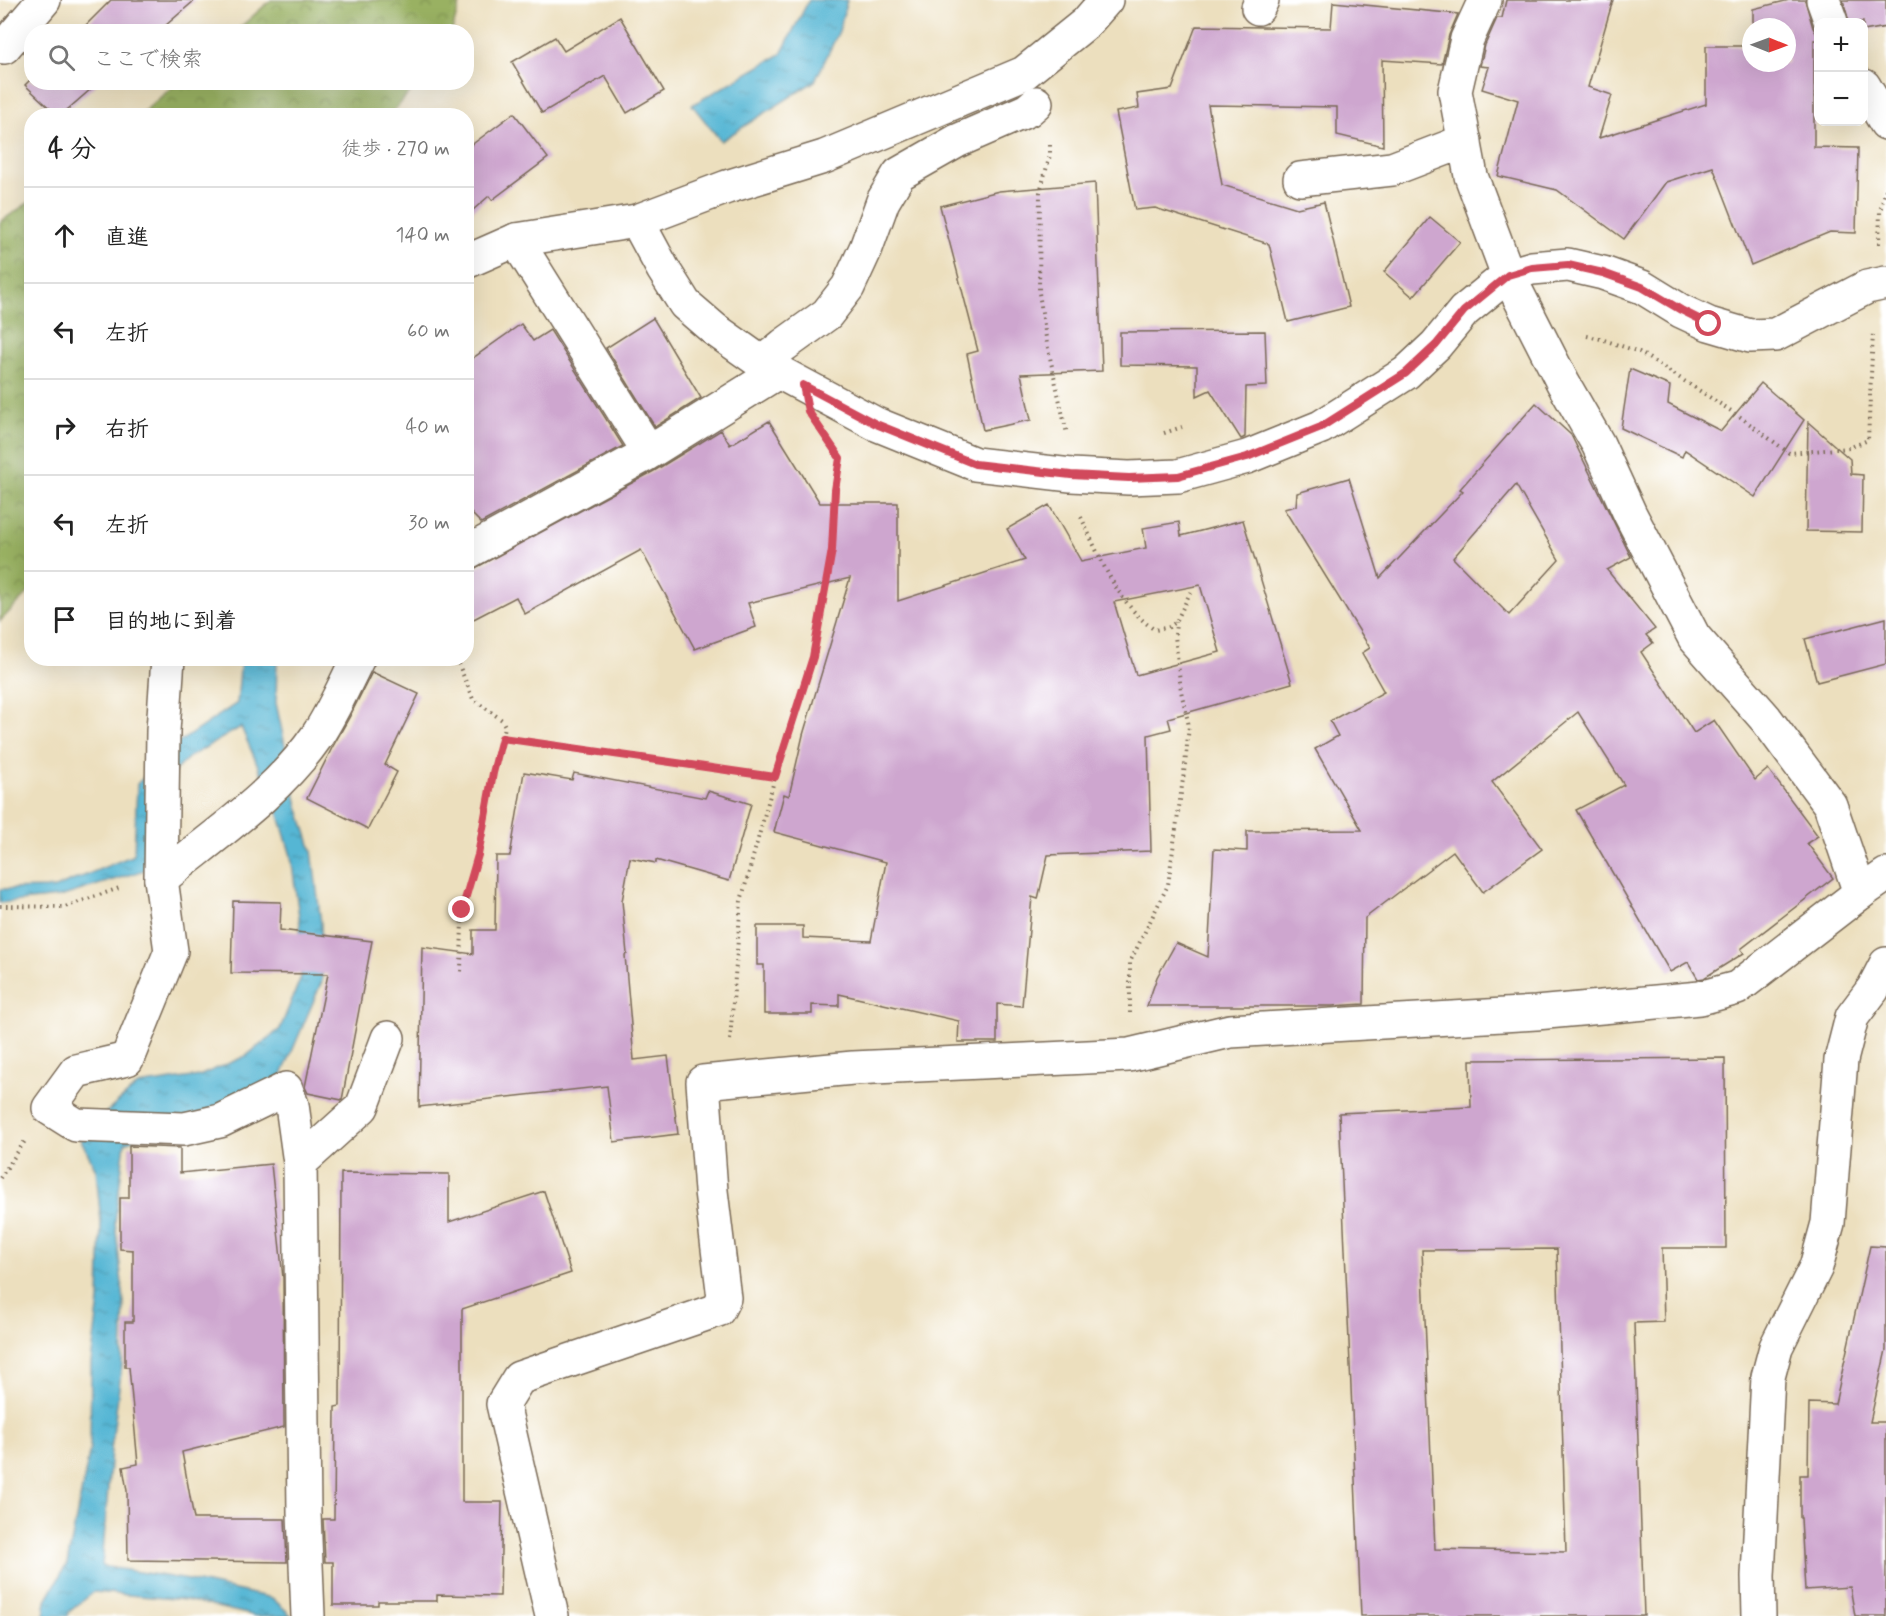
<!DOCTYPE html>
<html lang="ja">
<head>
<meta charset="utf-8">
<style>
	:root { --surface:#fff; --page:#f6f6f6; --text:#222; --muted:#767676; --line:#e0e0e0 }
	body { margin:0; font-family:Mynerve,"Klee One",sans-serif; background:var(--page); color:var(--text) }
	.controls { position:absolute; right:18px; top:18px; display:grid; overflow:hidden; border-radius:12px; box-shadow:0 6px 24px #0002 }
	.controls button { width:54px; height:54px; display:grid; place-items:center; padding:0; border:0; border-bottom:2px solid var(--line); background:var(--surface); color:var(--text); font:30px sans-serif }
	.compass { position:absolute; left:1742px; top:18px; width:54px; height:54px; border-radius:50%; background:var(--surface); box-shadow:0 6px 24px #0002; rotate:91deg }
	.stop { position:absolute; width:18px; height:18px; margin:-14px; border:4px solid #d1495b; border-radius:50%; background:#fff }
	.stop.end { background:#d1495b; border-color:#fff; box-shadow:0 2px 6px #0008 }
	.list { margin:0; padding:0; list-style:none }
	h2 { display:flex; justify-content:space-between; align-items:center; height:78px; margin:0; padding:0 24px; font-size:26px }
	h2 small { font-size:20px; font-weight:400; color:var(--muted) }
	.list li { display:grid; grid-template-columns:39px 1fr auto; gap:18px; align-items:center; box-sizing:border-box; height:96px; padding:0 24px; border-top:2px solid var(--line) }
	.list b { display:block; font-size:22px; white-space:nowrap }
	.list em { font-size:20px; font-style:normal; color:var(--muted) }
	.icon { flex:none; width:33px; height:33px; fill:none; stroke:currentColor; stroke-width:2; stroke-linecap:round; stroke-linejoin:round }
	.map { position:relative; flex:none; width:1886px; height:1616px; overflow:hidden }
	.search { position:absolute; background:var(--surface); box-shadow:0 6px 24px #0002; left:24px; top:24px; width:450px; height:66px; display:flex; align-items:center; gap:15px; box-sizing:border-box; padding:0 21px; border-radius:24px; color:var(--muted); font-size:22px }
	.panel { position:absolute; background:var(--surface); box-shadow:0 6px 24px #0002; left:24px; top:108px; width:450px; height:558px; border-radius:24px }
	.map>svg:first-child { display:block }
	.forest { fill:url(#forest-crowns); stroke:#6a6e40; stroke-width:1.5 }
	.water { fill:url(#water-ripples); stroke:#487079; stroke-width:1.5 }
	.building { fill:#cea6cf; fill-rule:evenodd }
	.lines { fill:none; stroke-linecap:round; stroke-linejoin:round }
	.minor-casing { stroke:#796956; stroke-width:36 }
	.path { stroke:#796956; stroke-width:4; stroke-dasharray:1.5 4.5; stroke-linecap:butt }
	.minor { stroke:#fff; stroke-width:33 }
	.route { stroke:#d1495b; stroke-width:8 }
</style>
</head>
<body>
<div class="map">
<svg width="1886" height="1616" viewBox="0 0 1886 1616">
	<defs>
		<pattern id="forest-crowns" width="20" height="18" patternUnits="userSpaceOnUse" patternTransform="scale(1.5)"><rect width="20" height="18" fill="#99b162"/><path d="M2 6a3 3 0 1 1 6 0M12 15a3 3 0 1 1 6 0" fill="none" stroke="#7e9050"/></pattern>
		<pattern id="water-ripples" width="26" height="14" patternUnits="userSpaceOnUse" patternTransform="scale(1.5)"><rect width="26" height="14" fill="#55b6d4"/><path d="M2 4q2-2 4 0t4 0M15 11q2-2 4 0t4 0" fill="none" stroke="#4894ab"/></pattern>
	</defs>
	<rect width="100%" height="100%" fill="#fff"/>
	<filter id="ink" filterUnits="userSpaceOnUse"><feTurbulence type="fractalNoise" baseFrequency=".0167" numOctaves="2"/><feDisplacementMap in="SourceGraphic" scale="12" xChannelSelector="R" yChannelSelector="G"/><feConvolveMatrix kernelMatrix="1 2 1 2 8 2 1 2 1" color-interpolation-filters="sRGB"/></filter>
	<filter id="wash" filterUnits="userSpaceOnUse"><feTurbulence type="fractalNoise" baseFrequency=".008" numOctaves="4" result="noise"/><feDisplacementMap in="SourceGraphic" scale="24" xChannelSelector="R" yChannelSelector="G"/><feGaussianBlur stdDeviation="1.35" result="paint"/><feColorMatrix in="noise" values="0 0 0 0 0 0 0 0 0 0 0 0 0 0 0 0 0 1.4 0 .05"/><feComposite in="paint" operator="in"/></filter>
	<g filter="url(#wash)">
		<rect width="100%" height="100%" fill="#ecdfbe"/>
		<g class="forest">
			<path d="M271 0H461L452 31H236Z"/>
			<path d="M178 82H418V83L390 115H140Z"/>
			<path d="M31 201V590L0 621V222Z"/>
		</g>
		<g class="water">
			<path d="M809 0H847L839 31 815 81 721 141 692 105 781 54Z"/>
			<path d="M241 659H277L276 703 298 806 312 851 321 923 322 981 279 1082 125 1143 115 1222 124 1301 122 1364 111 1450 102 1566 189 1580 272 1598 292 1616H256L186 1600 94 1592 69 1612 68 1616H44L46 1600 67 1564 90 1449 91 1363 99 1301 101 1223 96 1170 79 1136 138 1085 199 1076 246 1056 280 1029 301 977 300 924 291 856 278 812 241 727 189 757 154 791 151 868 60 897 0 903V889L55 888 134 855 137 784 178 743 237 703Z"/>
		</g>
		<g id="blocks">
			<g class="building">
				<path d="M111 0H195L158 32H79Z"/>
				<path d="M1506 0H1613L1588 87 1612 95 1599 138 1706 104V46H1751V63H1787V27H1753V9L1789 0H1805L1813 28 1818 36V40H1814V147L1858 148 1856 233 1830 232 1751 265 1713 167 1666 182 1624 239 1557 190 1498 176 1518 100 1482 89 1489 67 1480 66 1485 45 1497 18H1502Z"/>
				<path d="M1843 0H1886V27L1863 31V22H1849Z"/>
				<path d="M1333 2 1458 14 1449 35 1442 64 1382 60 1383 146 1337 135V107L1208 105 1222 185 1297 208 1324 202 1349 307 1288 322 1269 244 1155 208 1135 210 1116 112 1139 108 1137 94 1172 89 1196 26 1331 28Z"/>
				<path d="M620 17 664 91 627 113 605 76 542 113 512 62 555 37 564 51Z"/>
				<path d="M32 78V82H99L60 116H58L25 85Z"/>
				<path d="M514 113 548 158 492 200 489 196 466 216V149Z"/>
				<path d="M1095 183 1102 371 1021 374 1031 420 983 430 967 354 978 351 940 206 999 191Z"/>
				<path d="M1430 217 1460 242 1413 297 1384 272Z"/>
				<path d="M653 318 701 398 655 427 606 348Z"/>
				<path d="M521 324 533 341 550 330 623 446 481 523 466 508V363Z"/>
				<path d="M1265 331 1267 386 1246 387 1245 437 1241 439 1210 390 1197 396V366L1120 365V332Z"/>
				<path d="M1630 369 1670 386 1668 404 1721 431 1761 383 1804 420 1755 497 1685 450 1682 457 1621 428Z"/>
				<path d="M1536 403 1571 435 1631 557 1607 570 1655 629 1646 635 1653 643 1641 652 1694 733 1714 720 1755 780 1768 769 1818 836 1807 843 1833 878 1741 949 1744 953 1704 978 1698 979 1688 962 1670 972 1576 810 1624 785 1578 712 1492 782 1542 849 1483 892 1453 851 1365 918 1364 1004 1332 1006H1147L1157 977 1176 943 1208 957 1214 849 1247 851V831L1362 830 1315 749 1338 736 1330 721 1384 692 1362 653 1370 648 1284 509 1296 506 1297 493 1349 478 1380 578 1463 491 1460 489ZM1516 485 1559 560 1509 615 1453 558Z"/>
				<path d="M769 421 820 503H898V601L1025 560 1007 529 1049 505 1081 561 1146 548 1143 528 1179 522 1181 536 1243 520 1292 683 1168 718 1171 729 1148 735 1151 851 1048 855 1038 899 1032 897 1022 1006 997 1004V1042H958L959 1021 839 994V1006L812 1005V1014H764V965H757V926H803V938L871 941 886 862 774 832 784 794 789 796 803 735 850 578 748 603 756 627 695 649 641 550 525 614 516 597 466 623V573L654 471 721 430 730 445ZM1200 585 1220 652 1136 675 1114 602Z"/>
				<path d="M1808 422 1850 459 1851 474 1863 475 1862 532 1806 531Z"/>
				<path d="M1886 618V664L1817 682 1805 639Z"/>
				<path d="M372 672 419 694 385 765 397 772 368 829 307 798 332 748 350 716Z"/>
				<path d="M524 772 572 780 574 773 705 798 708 791 751 804 729 881 656 860V863L630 858 622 901 627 954 625 955 634 1060 668 1056 678 1134 614 1142 607 1086 419 1107 422 947 473 954V930H495L496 856H510Z"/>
				<path d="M233 901 281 902 280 930 372 941 342 1100 308 1093 305 1087 328 974 231 973Z"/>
				<path d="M1725 1058 1726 1248H1662L1664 1322 1634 1323 1644 1616H1361L1339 1113 1471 1107 1470 1060ZM1557 1249 1566 1552 1435 1549 1422 1250Z"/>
				<path d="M129 1146 180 1148V1173L271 1164 283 1278 284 1427 182 1452 194 1519H285L287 1562 128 1560 127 1491 123 1467 138 1464 129 1367H125V1322H133V1250L120 1249V1198H129Z"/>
				<path d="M341 1173 449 1174V1222L544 1191 571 1273 462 1309V1502H502L500 1596 437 1595V1601H378V1605H333V1562H325L323 1519H334L335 1407 340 1406Z"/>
				<path d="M1870 1246 1886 1247V1350L1870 1422H1886V1616H1855L1850 1587 1805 1590 1801 1518H1800V1475H1808L1809 1403 1835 1404Z"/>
			</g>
		</g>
	</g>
	<g filter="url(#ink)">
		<use href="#blocks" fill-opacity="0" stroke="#796956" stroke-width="1.5"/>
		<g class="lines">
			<defs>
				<g id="minor">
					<path d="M1485 0 1467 39 1455 91 1471 176 1508 275 1563 383 1598 444 1630 514 1694 637 1766 719 1830 805 1860 893"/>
					<path d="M1823 0 1831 22"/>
					<path d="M1258 8 1262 0"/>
					<path d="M4 47 44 0"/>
					<path d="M1864 86 1886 123"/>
					<path d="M1300 179 1392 169 1465 141"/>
					<path d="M637 221 663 269 685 304 714 329 762 363 876 424 975 464 1071 475 1129 478 1178 476 1247 457 1321 427 1406 373 1436 345 1464 311 1508 275 1532 268 1568 265 1603 273 1642 287 1681 311 1709 324 1750 336 1775 335 1867 287 1886 283"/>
					<path d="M516 240 649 452"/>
					<path d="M466 262 516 240 637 221 727 187 824 157 1024 73 1086 23 1106 0"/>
					<path d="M762 363 784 345 827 314 848 287 866 248 883 201 899 174 957 141 1028 110 1036 103"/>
					<path d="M466 553 645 455 778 372"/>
					<path d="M168 658 163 731 161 879 171 951 127 1059 76 1071 49 1108 76 1125 184 1129 220 1121 286 1089 292 1105 300 1163 304 1513 308 1616"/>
					<path d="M161 879C215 835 277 794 317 736 333 712 345 684 358 658"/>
					<path d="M300 1163 362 1107 388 1038"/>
					<path d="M552 1616 503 1404 519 1378 718 1310 724 1298 711 1191 703 1082 853 1068 1129 1055 1230 1031 1536 1013 1700 998 1737 988 1860 893 1886 875"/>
					<path d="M1759 1616 1758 1576 1768 1377 1776 1347 1816 1267 1828 1223 1841 1060 1852 1017 1873 989 1886 964"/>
				</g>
			</defs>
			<use href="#minor" class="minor-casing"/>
			<g class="path">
				<path d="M1050 145V155L1040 192 1039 293 1047 344 1067 434"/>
				<path d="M1879 244 1880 211 1886 189"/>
				<path d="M1587 336 1601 339 1639 352 1739 416 1789 453 1849 448 1868 440 1873 332"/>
				<path d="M1164 433 1182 427"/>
				<path d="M1081 517C1100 557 1117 604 1155 630L1169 627 1176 622 1192 589"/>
				<path d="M456 658 473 699 502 720 505 726 501 748 493 773 478 855 462 910 461 975"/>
				<path d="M503 738 775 777"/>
				<path d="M0 906 65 907 122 887"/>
				<path d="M1130 1013V962L1168 885 1185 765 1189 726 1181 691 1175 636 1176 622"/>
				<path d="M730 1040 741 901 775 777 813 657 832 550 835 490 840 458 834 450"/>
				<path d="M0 1178 25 1141"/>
			</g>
			<use href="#minor" class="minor"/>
		</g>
	</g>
	<g class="lines" filter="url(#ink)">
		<path class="route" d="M462 910 478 855 493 773 502 738 775 777 813 657 832 550 835 490 840 458 808 411 803 385 876 424 975 464 1071 475 1129 478 1178 476 1247 457 1321 427 1406 373 1436 345 1464 311 1508 275 1532 268 1568 265 1603 273 1642 287 1681 310 1709 324"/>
	</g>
</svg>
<div class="controls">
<button>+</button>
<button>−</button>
</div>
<svg class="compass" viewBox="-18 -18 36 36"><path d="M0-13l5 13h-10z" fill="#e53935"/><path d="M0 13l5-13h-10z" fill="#767676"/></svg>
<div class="stop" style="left:1709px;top:324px"></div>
<div class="stop end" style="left:462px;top:910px"></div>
<div class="search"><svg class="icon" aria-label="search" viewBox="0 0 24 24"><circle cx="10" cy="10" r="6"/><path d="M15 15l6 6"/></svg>ここで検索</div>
<section class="panel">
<h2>4 分<small>徒歩 · 270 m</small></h2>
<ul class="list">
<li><svg class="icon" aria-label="ahead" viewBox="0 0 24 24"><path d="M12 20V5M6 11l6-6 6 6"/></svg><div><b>直進</b></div><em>140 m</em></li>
<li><svg class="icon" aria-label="left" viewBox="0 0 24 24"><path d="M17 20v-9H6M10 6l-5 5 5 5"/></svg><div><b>左折</b></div><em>60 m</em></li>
<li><svg class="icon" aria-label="right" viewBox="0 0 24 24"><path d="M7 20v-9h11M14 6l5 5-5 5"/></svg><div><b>右折</b></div><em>40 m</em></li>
<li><svg class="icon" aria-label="left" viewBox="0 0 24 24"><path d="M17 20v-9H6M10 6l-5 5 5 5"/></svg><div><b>左折</b></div><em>30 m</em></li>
<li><svg class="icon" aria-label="arrive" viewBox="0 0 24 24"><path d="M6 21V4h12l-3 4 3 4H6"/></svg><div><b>目的地に到着</b></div></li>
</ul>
</section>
</div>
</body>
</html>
